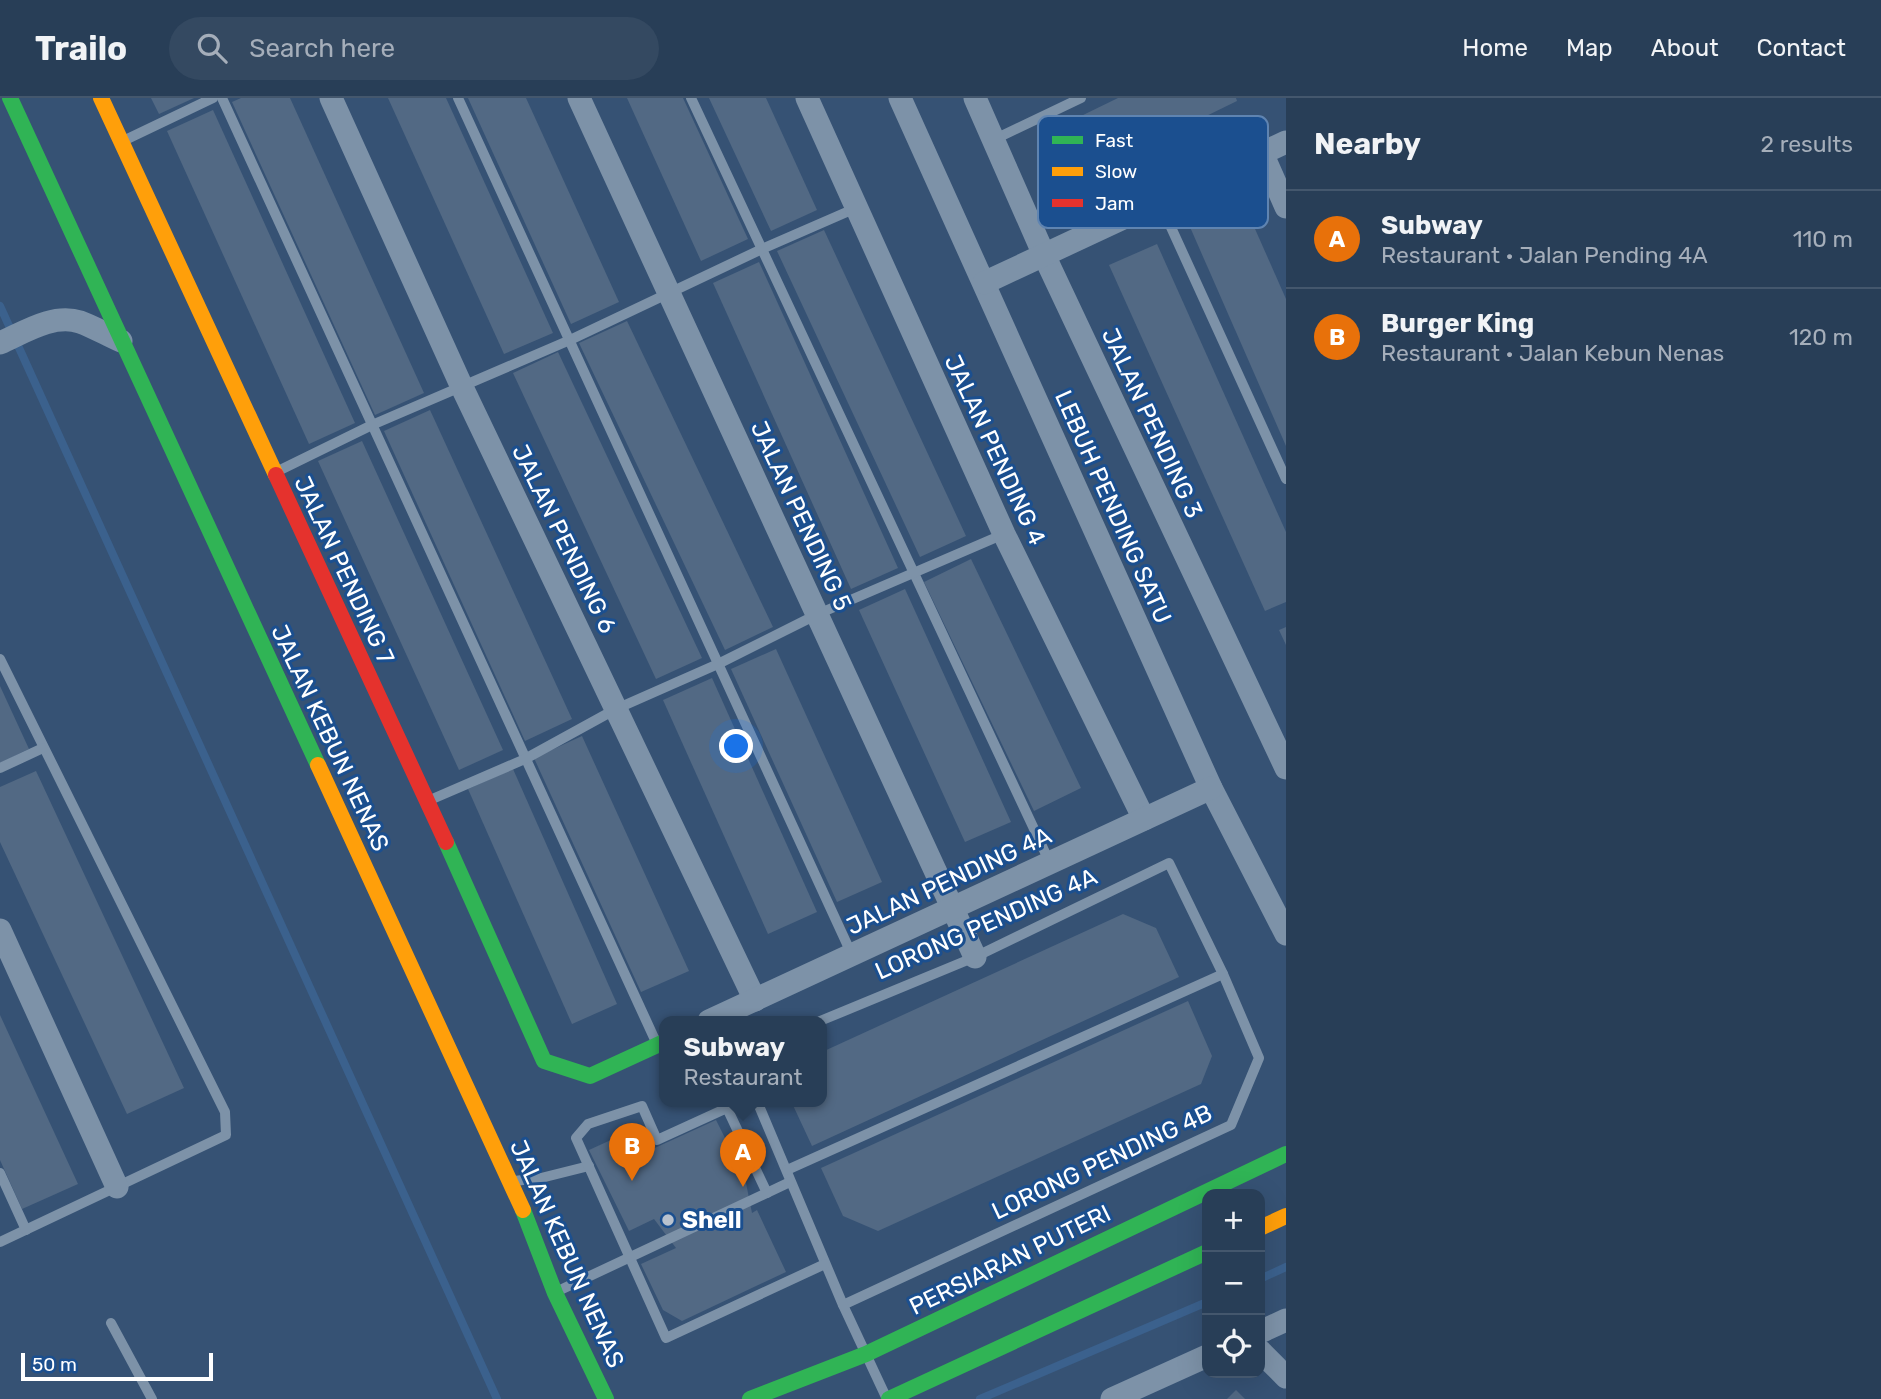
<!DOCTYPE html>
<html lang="en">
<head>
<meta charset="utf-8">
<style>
	:root { --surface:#283e57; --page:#344961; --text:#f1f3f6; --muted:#a5aeba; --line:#44576d; --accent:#b9c2ce }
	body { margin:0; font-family:Rubik,sans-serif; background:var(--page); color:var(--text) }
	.controls { position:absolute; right:21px; bottom:21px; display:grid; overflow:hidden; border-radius:14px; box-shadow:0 7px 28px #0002 }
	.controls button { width:63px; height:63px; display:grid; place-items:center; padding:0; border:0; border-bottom:2px solid var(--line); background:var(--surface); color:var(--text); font:35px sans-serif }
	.scale { position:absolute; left:21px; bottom:18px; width:192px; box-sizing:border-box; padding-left:7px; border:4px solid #fff; border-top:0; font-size:19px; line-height:24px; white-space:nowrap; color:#fff; -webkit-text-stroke:5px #1b4f8f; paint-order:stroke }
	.you { position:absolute; left:737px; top:649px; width:24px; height:24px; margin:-18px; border:5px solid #fff; border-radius:50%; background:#1a73e8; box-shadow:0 0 0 10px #1a73e833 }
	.badge { display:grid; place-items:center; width:46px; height:46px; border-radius:50%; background:var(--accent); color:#fff; font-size:23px; font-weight:700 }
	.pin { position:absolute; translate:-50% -58px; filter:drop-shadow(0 2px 4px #0008) }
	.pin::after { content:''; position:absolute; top:37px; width:24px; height:21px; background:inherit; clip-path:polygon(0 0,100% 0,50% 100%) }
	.popup { position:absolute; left:659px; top:918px; width:168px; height:91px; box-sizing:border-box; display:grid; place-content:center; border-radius:14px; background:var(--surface); filter:drop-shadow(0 2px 5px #0005); font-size:23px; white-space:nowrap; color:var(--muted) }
	.popup b { font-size:26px; color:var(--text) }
	.popup::after { content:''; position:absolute; left:50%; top:100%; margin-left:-14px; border:14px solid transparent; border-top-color:var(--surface) }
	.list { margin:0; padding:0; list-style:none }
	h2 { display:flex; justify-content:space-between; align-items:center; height:91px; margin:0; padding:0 28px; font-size:30px }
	h2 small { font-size:23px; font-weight:400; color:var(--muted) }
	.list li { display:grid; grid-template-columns:46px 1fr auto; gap:21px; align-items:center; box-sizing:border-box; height:98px; padding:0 28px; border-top:2px solid var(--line) }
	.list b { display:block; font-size:26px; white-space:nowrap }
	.list p { margin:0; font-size:23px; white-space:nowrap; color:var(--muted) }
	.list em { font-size:23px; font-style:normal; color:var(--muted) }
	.icon { flex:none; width:38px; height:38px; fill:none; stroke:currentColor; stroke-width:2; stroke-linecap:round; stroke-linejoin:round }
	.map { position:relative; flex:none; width:1286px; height:1301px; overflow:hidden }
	header { display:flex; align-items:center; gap:42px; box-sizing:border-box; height:98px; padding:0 35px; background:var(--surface); border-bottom:2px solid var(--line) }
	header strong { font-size:33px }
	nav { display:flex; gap:38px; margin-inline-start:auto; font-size:24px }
	.search { width:490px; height:63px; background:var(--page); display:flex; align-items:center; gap:18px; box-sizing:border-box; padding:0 24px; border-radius:38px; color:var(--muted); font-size:26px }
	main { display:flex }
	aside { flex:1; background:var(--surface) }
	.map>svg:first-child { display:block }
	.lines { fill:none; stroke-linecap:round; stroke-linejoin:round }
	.stream { stroke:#3b618d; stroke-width:8 }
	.building { fill:#526984 }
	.lane { stroke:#7d92a8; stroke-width:10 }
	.street { stroke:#7d92a8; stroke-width:23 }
	.fast { stroke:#30b455; stroke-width:16 }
	.slow { stroke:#ff9f0a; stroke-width:16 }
	.jam { stroke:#e5322d; stroke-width:16 }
	.poi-dot { fill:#b9c2ce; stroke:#1b4f8f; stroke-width:2.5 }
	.labels { text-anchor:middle; stroke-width:6; stroke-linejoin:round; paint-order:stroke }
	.street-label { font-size:24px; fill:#fff; stroke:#1b4f8f }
	.poi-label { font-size:24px; font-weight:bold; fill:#fff; stroke:#1b4f8f; text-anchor:start }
	.key { fill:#1b4f8f; stroke:#5f84b1; stroke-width:2 }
	.key-label { font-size:19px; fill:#fff }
</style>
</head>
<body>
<header>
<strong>Trailo</strong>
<div class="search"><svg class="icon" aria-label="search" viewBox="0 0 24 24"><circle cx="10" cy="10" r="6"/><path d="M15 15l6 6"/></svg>Search here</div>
<nav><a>Home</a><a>Map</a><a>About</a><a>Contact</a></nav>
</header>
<main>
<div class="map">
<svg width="1286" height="1301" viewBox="0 0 1286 1301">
	<rect width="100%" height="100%" fill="#365274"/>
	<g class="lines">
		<g class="stream">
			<path d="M0 208 497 1301"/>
			<path d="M1260 1181 1286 1169"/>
			<path d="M980 1301 1207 1204"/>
		</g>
	</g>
	<g class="building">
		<path d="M151 0H194L159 16Z"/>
		<path d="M241 0H290L424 295 375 317 232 4Z"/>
		<path d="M388 0H446L553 235 504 256Z"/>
		<path d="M468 0H526L619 204 571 226Z"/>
		<path d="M627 0H683L748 141 701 163Z"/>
		<path d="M709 0H766L817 112 771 133Z"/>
		<path d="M1118 0H1236L1237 3 1065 87 1040 38Z"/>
		<path d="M213 12 355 325 309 346 167 33Z"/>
		<path d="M1244 106 1286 201V348L1190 129Z"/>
		<path d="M824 132 966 438 920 459 777 153Z"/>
		<path d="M1157 146 1286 434V504L1265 513 1109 167Z"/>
		<path d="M759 164 898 470 851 491 713 185Z"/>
		<path d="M627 223 773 529 725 552 579 245Z"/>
		<path d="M558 254 702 560 656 581 513 275Z"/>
		<path d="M430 312 572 621 525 643 384 333Z"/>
		<path d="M362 343 503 652 459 672 318 363Z"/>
		<path d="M971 461 1081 690 1034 713 924 484Z"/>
		<path d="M905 491 1011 724 965 744 859 512Z"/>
		<path d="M1286 529V547L1279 532Z"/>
		<path d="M776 551 882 784 837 804 731 571Z"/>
		<path d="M712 580 817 814 768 836 663 602Z"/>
		<path d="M0 588 29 651 0 665Z"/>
		<path d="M582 638 689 873 641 894 534 660Z"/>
		<path d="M513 671 617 906 572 926 468 691Z"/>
		<path d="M36 673 184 990 127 1016 0 744V689Z"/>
		<path d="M1123 816 1156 830 1179 879 812 1048 791 1003H822V954Z"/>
		<path d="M1188 903 1212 958 1201 986 878 1133 843 1118 821 1070Z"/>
		<path d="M0 917 78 1086 22 1111 0 1062Z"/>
		<path d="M716 1022 745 1080 752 1115 757 1112 786 1174 682 1223 663 1212 641 1166 676 1150 654 1121 629 1133 589 1052 624 1036 635 1059Z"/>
		<path d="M1236 1292 1245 1301H1227Z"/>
	</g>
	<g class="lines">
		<g class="lane">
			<path d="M222 0 656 944"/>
			<path d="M458 0 852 857"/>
			<path d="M691 0 1050 765"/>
			<path d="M993 42 1081 0"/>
			<path d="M123 43 213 0"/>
			<path d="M1159 103 1286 381"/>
			<path d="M276 374 372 327 570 242 762 151 856 110"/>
			<path d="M0 561 225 1014 226 1037 0 1144"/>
			<path d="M0 670 43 650"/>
			<path d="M430 702 525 661 616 611 718 566 818 516 1004 436"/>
			<path d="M820 923 975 859 1169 765 1223 876 1259 960 1231 1027 843 1207"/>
			<path d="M757 1003 843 1207 886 1299"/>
			<path d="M787 1072 1223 876"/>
			<path d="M0 1075 26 1132"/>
			<path d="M514 1083 541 1080 589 1068"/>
			<path d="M767 1095 727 1010 657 1042 642 1008 588 1026 576 1040 666 1240 825 1166"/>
			<path d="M558 1193 790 1084"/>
			<path d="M111 1225 152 1301"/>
		</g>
		<g class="street">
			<path d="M331 0 461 287 755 902"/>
			<path d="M579 0 975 859"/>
			<path d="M807 0 1004 436 1144 721"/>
			<path d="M900 0 1211 690 1286 836"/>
			<path d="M975 0 1044 157 1286 670"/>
			<path d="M1262 55 1286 109"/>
			<path d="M984 185 1286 44"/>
			<path d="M0 245C23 235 53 215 80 224 94 229 107 237 121 243"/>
			<path d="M0 832 117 1089"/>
			<path d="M709 923 1211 690"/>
			<path d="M1260 1234 1286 1222"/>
			<path d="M1260 1253 1286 1279"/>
			<path d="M1112 1301 1207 1258"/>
		</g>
		<g class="fast">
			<path d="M10 0 318 667"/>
			<path d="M446 744 544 963 590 978 664 944"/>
			<path d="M523 1112 555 1195 606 1301"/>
			<path d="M750 1301 866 1256 1286 1056"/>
			<path d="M889 1301 1207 1154"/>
		</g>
		<g class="slow">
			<path d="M101 0 276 377"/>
			<path d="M318 667 523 1112"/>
			<path d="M1260 1130 1286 1118"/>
		</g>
		<path class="jam" d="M276 377 446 744"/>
	</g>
	<circle class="poi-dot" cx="668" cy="1122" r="7"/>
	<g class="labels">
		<g class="street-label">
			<text transform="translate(1152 325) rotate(65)" y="8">JALAN PENDING 3</text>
			<text transform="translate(995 352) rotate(65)" y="8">JALAN PENDING 4</text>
			<text transform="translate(1113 409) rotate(66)" y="8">LEBUH PENDING SATU</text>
			<text transform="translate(801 418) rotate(65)" y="8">JALAN PENDING 5</text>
			<text transform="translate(564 441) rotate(64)" y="8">JALAN PENDING 6</text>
			<text transform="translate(344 472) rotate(65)" y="8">JALAN PENDING 7</text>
			<text transform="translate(330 640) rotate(65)" y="8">JALAN KEBUN NENAS</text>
			<text transform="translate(949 783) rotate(-25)" y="8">JALAN PENDING 4A</text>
			<text transform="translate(986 826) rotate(-24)" y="8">LORONG PENDING 4A</text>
			<text transform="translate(1102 1064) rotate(-25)" y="8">LORONG PENDING 4B</text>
			<text transform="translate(567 1156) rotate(66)" y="8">JALAN KEBUN NENAS</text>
			<text transform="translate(1010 1162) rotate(-26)" y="8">PERSIARAN PUTERI</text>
		</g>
		<g class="poi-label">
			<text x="682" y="1130">Shell</text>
		</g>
	</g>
	<rect x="1038" y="18" width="230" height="112" rx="10" class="key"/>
	<rect x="1052" y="38" width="31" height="8" fill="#30b455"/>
	<rect x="1052" y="69" width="31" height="9" fill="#ff9f0a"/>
	<rect x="1052" y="101" width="31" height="8" fill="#e5322d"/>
	<g class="key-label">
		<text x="1095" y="49">Fast</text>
		<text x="1095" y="80">Slow</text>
		<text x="1095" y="112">Jam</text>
	</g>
</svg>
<div class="controls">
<button>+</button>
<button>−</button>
<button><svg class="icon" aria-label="locate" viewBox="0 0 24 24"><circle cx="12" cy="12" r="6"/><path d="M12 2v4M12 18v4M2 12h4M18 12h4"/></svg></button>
</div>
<div class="scale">50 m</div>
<div class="you"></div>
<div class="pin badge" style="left:743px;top:1089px;background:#e8710a">A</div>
<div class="popup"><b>Subway</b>Restaurant</div>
<div class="pin badge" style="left:632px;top:1083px;background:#e8710a">B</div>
</div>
<aside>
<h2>Nearby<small>2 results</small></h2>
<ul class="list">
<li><span class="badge" style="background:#e8710a">A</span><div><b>Subway</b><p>Restaurant · Jalan Pending 4A</p></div><em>110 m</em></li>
<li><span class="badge" style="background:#e8710a">B</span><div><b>Burger King</b><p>Restaurant · Jalan Kebun Nenas</p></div><em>120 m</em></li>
</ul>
</aside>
</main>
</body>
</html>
